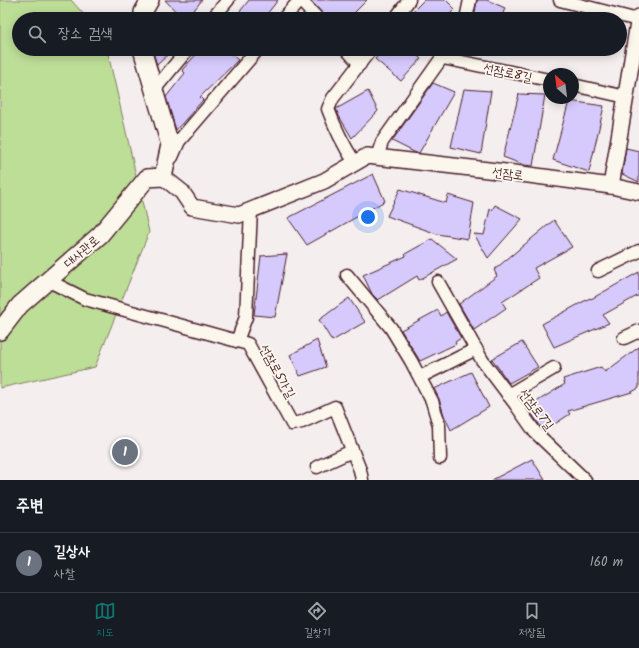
<!DOCTYPE html>
<html lang="ko">
<head>
<meta charset="utf-8">
<style>
	:root { --surface:#171b24; --page:#20242c; --text:#f1f3f6; --muted:#9ea1a6; --line:#363941; --accent:#0f766e }
	body { margin:0; font-family:Kalam,"Poor Story",sans-serif; background:var(--page); color:var(--text) }
	.compass { position:absolute; left:543px; top:68px; width:36px; height:36px; border-radius:50%; background:var(--surface); box-shadow:0 2px 10px #0003; rotate:332deg }
	.you { position:absolute; left:368px; top:217px; width:14px; height:14px; margin:-10px; border:3px solid #fff; border-radius:50%; background:#1a73e8; box-shadow:0 0 0 6px #1a73e833 }
	.badge { display:grid; place-items:center; width:26px; height:26px; border-radius:50%; background:var(--accent); color:#fff; font-size:13px; font-weight:700 }
	.pin { position:absolute; translate:-50% -50%; border:2px solid #fff; box-shadow:0 1px 4px #0006 }
	.list { margin:0; padding:0; list-style:none }
	h2 { display:flex; justify-content:space-between; align-items:center; height:52px; margin:0; padding:0 16px; font-size:17px }
	h2 small { font-size:13px; font-weight:400; color:var(--muted) }
	.list li { display:grid; grid-template-columns:26px 1fr auto; gap:12px; align-items:center; box-sizing:border-box; height:60px; padding:0 16px; border-top:1px solid var(--line) }
	.list b { display:block; font-size:15px; white-space:nowrap }
	.list p { margin:0; font-size:13px; white-space:nowrap; color:var(--muted) }
	.list em { font-size:13px; font-style:normal; color:var(--muted) }
	.icon { flex:none; width:22px; height:22px; fill:none; stroke:currentColor; stroke-width:2; stroke-linecap:round; stroke-linejoin:round }
	.map { position:relative; flex:none; width:639px; height:480px; overflow:hidden }
	.search { position:absolute; background:var(--surface); box-shadow:0 2px 10px #0003; left:12px; right:12px; top:12px; height:44px; display:flex; align-items:center; gap:10px; box-sizing:border-box; padding:0 14px; border-radius:22px; color:var(--muted); font-size:15px }
	.sheet { height:112px; background:var(--surface) }
	nav { display:flex; justify-content:space-around; align-items:center; box-sizing:border-box; height:56px; border-top:1px solid var(--line); background:var(--surface); font-size:11px; color:var(--muted) }
	nav a { display:grid; justify-items:center; gap:2px }
	nav .on { color:var(--accent) }
	.map>svg:first-child { display:block }
	.green { fill:#bdde97; stroke:#847e61 }
	.building { fill:#d6cafd; stroke:#4a1f2b }
	.lines { fill:none; stroke-linecap:round; stroke-linejoin:round }
	.minor-casing { stroke:#4a1f2b; stroke-width:15 }
	.tertiary-casing { stroke:#4a1f2b; stroke-width:18 }
	.secondary-casing { stroke:#4a1f2b; stroke-width:20 }
	.minor { stroke:#fbf7ec; stroke-width:12 }
	.tertiary { stroke:#fbf7ec; stroke-width:15 }
	.secondary { stroke:#fbf7ec; stroke-width:17 }
	.labels { text-anchor:middle; stroke-width:3.5; stroke-linejoin:round; paint-order:stroke }
	.street-label { font-size:13px; fill:#4a1f2b; stroke:#fbf7ec }
</style>
</head>
<body>
<div class="map">
<svg width="639" height="480" viewBox="0 0 639 480">
	<rect width="100%" height="100%" fill="#f4eeef"/>
	<filter id="ink" filterUnits="userSpaceOnUse"><feTurbulence type="fractalNoise" baseFrequency=".025" numOctaves="2"/><feDisplacementMap in="SourceGraphic" scale="8" xChannelSelector="R" yChannelSelector="G"/><feConvolveMatrix kernelMatrix="1 2 1 2 8 2 1 2 1" color-interpolation-filters="sRGB"/></filter>
	<g filter="url(#ink)">
		<path class="green" d="M0 0H71L88 19H19V49H107L149 232 95 367 0 388Z"/>
		<g class="building">
			<path d="M165 0H202L187 19H183Z"/>
			<path d="M249 0H278L263 19H234Z"/>
			<path d="M310 0H367L348 19H326L323 14Z"/>
			<path d="M424 0H446L455 9 445 19H405Z"/>
			<path d="M477 0H487L505 8 501 19H474Z"/>
			<path d="M152 49H174L157 65Z"/>
			<path d="M201 49H225L238 60 200 97 203 100 176 130 166 97 185 73 182 70Z"/>
			<path d="M384 49H410L421 59 401 81 375 59Z"/>
			<path d="M433 83 454 92 419 153H416L392 141Z"/>
			<path d="M464 89 491 91 481 154 451 147Z"/>
			<path d="M368 91 378 111 352 138 339 116 336 109Z"/>
			<path d="M519 94 545 95 533 166 524 165 503 157Z"/>
			<path d="M569 101 604 106 589 172 553 160Z"/>
			<path d="M626 148 639 151V182L622 174Z"/>
			<path d="M373 174 385 201 307 245 288 218Z"/>
			<path d="M400 189 446 203 448 195 474 203 468 239 437 234 387 216Z"/>
			<path d="M495 205 522 219 488 258 474 234 484 235 490 209 492 210Z"/>
			<path d="M554 220 572 247 534 268 539 278 502 302 506 308 474 330 459 304 497 276 494 270Z"/>
			<path d="M432 239 457 259 419 280 417 276 378 300 372 294 363 275 406 256 405 254Z"/>
			<path d="M287 254 275 317 254 315 261 256Z"/>
			<path d="M639 272V295L603 315 609 323 554 347 542 324 590 298 591 299Z"/>
			<path d="M349 298 365 322 332 341 319 320Z"/>
			<path d="M438 310 441 316 446 312 461 338 455 342 456 344 420 361 401 330Z"/>
			<path d="M317 340 326 367 300 376 290 355Z"/>
			<path d="M522 342 538 367 509 383 492 359Z"/>
			<path d="M639 347V388L632 392 568 411 570 414 544 431 541 427 531 413 528 407 565 384 563 379 601 367 605 372Z"/>
			<path d="M471 372 489 407 451 430 444 415 439 399 434 389Z"/>
			<path d="M532 459 545 480H492Z"/>
		</g>
		<g class="lines">
			<defs>
				<g id="minor">
					<path d="M300 0 318 19"/>
					<path d="M560 0 638 20"/>
					<path d="M212 19 228 0"/>
					<path d="M283 19 300 0"/>
					<path d="M395 19 409 0"/>
					<path d="M466 19 470 0"/>
					<path d="M346 49 360 64"/>
					<path d="M443 58 549 80"/>
					<path d="M573 85 626 97"/>
					<path d="M154 90 188 49"/>
					<path d="M172 157 179 141 258 49"/>
					<path d="M377 157 382 142 448 49"/>
					<path d="M355 163C344 146 335 128 328 109L333 98 371 49"/>
					<path d="M598 271 639 251"/>
					<path d="M347 275 391 328 411 361 432 401 439 425 440 458"/>
					<path d="M47 280 85 299 248 344 292 424 302 422 335 407 360 470 362 480"/>
					<path d="M438 282 482 360 516 405 535 432 585 480"/>
					<path d="M624 338 639 331"/>
					<path d="M237 341 246 317 251 210"/>
					<path d="M420 377 476 349"/>
					<path d="M508 395 554 368"/>
					<path d="M317 467 352 451"/>
				</g>
				<g id="tertiary">
					<path d="M163 177 182 192 192 207 239 215 324 181 367 156 514 173 611 186 639 192"/>
					<path d="M611 186 639 17"/>
				</g>
				<g id="secondary">
					<path d="M143 19V12L150 0"/>
					<path d="M0 331 20 305 100 235 147 178 163 177 170 145 142 49"/>
				</g>
			</defs>
			<use href="#minor" class="minor-casing"/>
			<use href="#tertiary" class="tertiary-casing"/>
			<use href="#secondary" class="secondary-casing"/>
			<use href="#minor" class="minor"/>
			<use href="#tertiary" class="tertiary"/>
			<use href="#secondary" class="secondary"/>
		</g>
	</g>
	<g class="labels">
		<g class="street-label">
			<text transform="translate(508 72) rotate(12)" y="5">선잠로8길</text>
			<text transform="translate(508 173) rotate(7)" y="5">선잠로</text>
			<text transform="translate(81 251) rotate(-41)" y="5">대사관로</text>
			<text transform="translate(278 371) rotate(61)" y="5">선잠로5가길</text>
			<text transform="translate(537 409) rotate(52)" y="5">선잠로7길</text>
		</g>
	</g>
</svg>
<svg class="compass" viewBox="-18 -18 36 36"><path d="M0-13l5 13h-10z" fill="#e53935"/><path d="M0 13l5-13h-10z" fill="#9ea1a6"/></svg>
<div class="you"></div>
<div class="pin badge" style="left:125px;top:452px;background:#6b7280">1</div>
<div class="search"><svg class="icon" aria-label="search" viewBox="0 0 24 24"><circle cx="10" cy="10" r="6"/><path d="M15 15l6 6"/></svg>장소 검색</div>
</div>
<section class="sheet">
<h2>주변<small></small></h2>
<ul class="list">
<li><span class="badge" style="background:#6b7280">1</span><div><b>길상사</b><p>사찰</p></div><em>160 m</em></li>
</ul>
</section>
<nav>
<a class="on"><svg class="icon" aria-label="map" viewBox="0 0 24 24"><path d="M3 6l6-2 6 2 6-2v14l-6 2-6-2-6 2zM9 4v14M15 6v14"/></svg>지도</a>
<a><svg class="icon" aria-label="directions" viewBox="0 0 24 24"><path d="M12 3l9 9-9 9-9-9zM9 14v-3h6M13 9l2 2-2 2"/></svg>길찾기</a>
<a><svg class="icon" aria-label="saved" viewBox="0 0 24 24"><path d="M7 4h10v16l-5-4-5 4z"/></svg>저장됨</a>
</nav>
</body>
</html>
